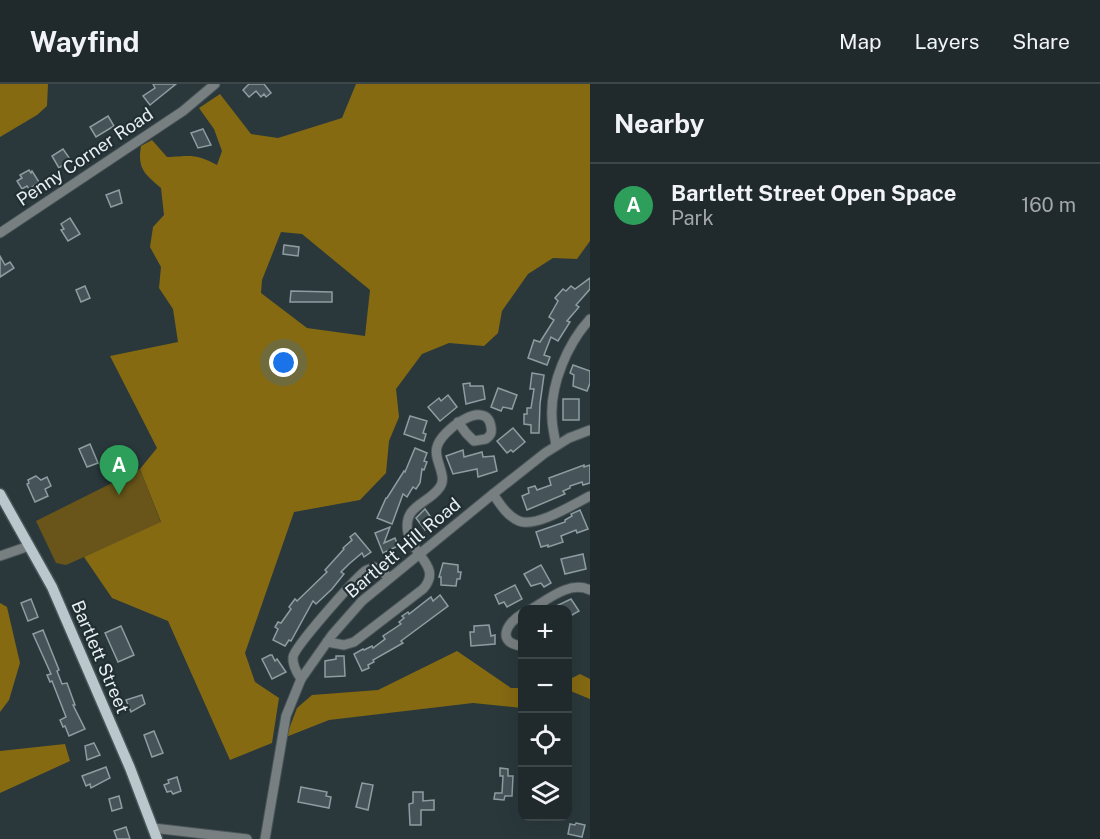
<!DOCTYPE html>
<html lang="en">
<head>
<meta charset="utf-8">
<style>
	:root { --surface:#202a2d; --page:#2d3639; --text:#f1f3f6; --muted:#a2a7aa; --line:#3d4649; --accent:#dbb233 }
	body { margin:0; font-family:"Public Sans",sans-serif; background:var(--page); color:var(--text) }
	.controls { position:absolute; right:18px; bottom:18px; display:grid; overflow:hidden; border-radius:12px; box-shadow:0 6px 24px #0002 }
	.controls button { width:54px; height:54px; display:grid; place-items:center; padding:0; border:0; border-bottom:2px solid var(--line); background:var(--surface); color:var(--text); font:30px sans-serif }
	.you { position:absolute; left:284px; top:279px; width:21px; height:21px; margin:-15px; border:4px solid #fff; border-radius:50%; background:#1a73e8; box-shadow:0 0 0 9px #1a73e833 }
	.badge { display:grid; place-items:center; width:39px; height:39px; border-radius:50%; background:var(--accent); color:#fff; font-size:20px; font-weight:700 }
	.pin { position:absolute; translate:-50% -50px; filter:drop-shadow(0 2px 3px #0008) }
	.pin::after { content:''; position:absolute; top:32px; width:21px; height:18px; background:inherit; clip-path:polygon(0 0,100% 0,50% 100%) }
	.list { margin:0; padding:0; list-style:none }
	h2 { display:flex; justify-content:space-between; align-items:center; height:78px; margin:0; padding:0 24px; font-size:26px }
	h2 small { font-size:20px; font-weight:400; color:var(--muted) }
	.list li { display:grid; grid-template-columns:39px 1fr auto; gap:18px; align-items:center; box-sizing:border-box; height:84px; padding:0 24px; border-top:2px solid var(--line) }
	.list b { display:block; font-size:22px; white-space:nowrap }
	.list p { margin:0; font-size:20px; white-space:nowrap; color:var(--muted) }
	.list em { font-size:20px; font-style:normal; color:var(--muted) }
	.icon { flex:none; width:33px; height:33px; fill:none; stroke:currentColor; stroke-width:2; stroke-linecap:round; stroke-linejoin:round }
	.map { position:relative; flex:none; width:590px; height:755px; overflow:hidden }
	header { display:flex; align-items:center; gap:36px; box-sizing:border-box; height:84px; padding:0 30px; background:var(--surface); border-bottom:2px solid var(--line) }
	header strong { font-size:28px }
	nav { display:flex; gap:33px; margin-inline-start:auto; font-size:21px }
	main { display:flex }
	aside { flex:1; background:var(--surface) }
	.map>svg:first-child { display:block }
	.green { fill:#69551a }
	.forest { fill:#856a12; fill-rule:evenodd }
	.building { fill:#465459; stroke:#8d9da2; stroke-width:1.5 }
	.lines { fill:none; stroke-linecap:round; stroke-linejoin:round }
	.minor-casing { stroke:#485559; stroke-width:11 }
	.major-casing { stroke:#485559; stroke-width:13 }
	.minor { stroke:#787f81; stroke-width:9 }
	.major { stroke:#bac8cd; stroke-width:10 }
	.labels { text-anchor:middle; stroke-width:4.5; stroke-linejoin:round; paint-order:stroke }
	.street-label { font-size:18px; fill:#e7eff2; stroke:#212e32 }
</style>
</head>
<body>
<header>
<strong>Wayfind</strong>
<nav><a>Map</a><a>Layers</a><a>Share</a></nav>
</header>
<main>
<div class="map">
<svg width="590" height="755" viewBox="0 0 590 755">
	<rect width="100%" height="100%" fill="#2a383c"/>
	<path class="green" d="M140 385 161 439 66 481 56 479 36 437Z"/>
	<g class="forest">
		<path d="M0 0H48L47 22 37 31 0 53Z"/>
		<path d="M356 0H590V157L577 175 553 174 528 190 502 227 498 249 484 262 449 259 422 270 396 305 399 333 389 357 386 389 360 416 294 428 245 569 255 598 279 614 272 659 230 676 168 537 112 514 84 473 161 438 140 385 157 364 110 272 178 258 173 225 159 204 161 183 150 163 153 143 164 131 161 104C145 90 137 85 141 62L152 56 167 73C191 72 195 69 217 81L222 67 214 45 199 24 220 10 251 50 278 54 342 34ZM281 148 302 150 370 206 365 252 307 244 261 209 262 196Z"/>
		<path d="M0 519 7 523 20 579 9 616 0 628Z"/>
		<path d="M457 567 511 604H522V624L473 619 329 636 286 653 297 624 312 611 378 606Z"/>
		<path d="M580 590 590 595V615L568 606V596Z"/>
		<path d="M65 660 70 677 0 709V667Z"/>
	</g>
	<g class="building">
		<path d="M153 0H176L150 21 143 12 155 4Z"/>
		<path d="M249 0H264L271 9 266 13 264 10 261 13 256 7 249 13 243 6Z"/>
		<path d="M108 32 114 42 96 53 90 43Z"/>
		<path d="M203 45 211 61 198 64 191 49Z"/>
		<path d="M63 65 70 75 59 84 52 72Z"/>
		<path d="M29 86 31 89 32 87 39 98 29 105 27 102 22 105 17 97 22 94 20 91Z"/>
		<path d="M119 106 122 119 111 123 106 111Z"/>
		<path d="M70 134 80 150 68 157 61 146 64 145 61 140Z"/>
		<path d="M284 161 299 163 298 172 283 170Z"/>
		<path d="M0 172 5 181 10 178 14 184 0 193Z"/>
		<path d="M590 194V205L576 221 579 223 567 237 570 238 558 257 551 253 544 271 550 273 547 281 528 274 534 256 540 258 554 236 549 233 558 217 555 214 563 205 566 207 571 202 575 205Z"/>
		<path d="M85 202 90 214 81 218 76 206Z"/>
		<path d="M291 207 332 208V218H290Z"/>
		<path d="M573 281 590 287V299L587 307 573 302 574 291 570 289Z"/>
		<path d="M532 289 544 291 540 320 539 349H531V341L524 340V330H527V324H531L534 305H530Z"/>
		<path d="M470 299V302H483L485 315 466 320 463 300Z"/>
		<path d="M498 304 517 311 512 325 503 323 501 327 491 323Z"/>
		<path d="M448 311 457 323 440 337 428 323 439 314 441 317Z"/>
		<rect x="563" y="315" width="16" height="21"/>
		<path d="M410 332 427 337 423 349 426 350 424 357 404 350Z"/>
		<path d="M513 344 525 358 513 368 511 366 507 369 497 357Z"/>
		<path d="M90 360 98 379 87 383 79 365Z"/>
		<path d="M415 364 427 369 424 377 427 378 424 386 422 385 420 399 416 405 413 403 407 413 403 410 392 440 377 434 386 414H387L404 387 405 388Z"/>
		<path d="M463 366 464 373 482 368 483 373 494 372 497 387 478 393 477 385 453 390 446 372Z"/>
		<path d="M584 381V383L590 381V399L583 401 582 398 570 402V404L563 407 565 410 527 426 522 412 529 409 528 404 535 402 537 406 551 401 549 394Z"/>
		<path d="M36 392 41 396 47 393 51 402 45 405 48 412 35 418 27 400 29 399 28 396Z"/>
		<path d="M425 425 435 439 425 446 416 434Z"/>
		<path d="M580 426 588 445 577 449 576 446 561 452 563 458 548 463V461L541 463 536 448 565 438V436L572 432 571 430Z"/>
		<path d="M390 443 384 459 395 454 398 462 383 469 375 449Z"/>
		<path d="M355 449 371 468 364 473 362 469 349 480 341 488 344 490 332 505 316 520 313 517 291 557 289 556 285 562 273 556 278 545 275 543 278 538 281 539 291 525 289 523 295 515 297 517 327 488 325 486 344 465 343 464 352 456 350 453Z"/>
		<path d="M583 470 586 485 565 490 561 475Z"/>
		<path d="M443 479 458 481V488H461L460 495H457L456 502 441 501V493H439Z"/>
		<path d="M541 481 551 499 544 503 541 499 531 502 524 490Z"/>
		<path d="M515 501 522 515 507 523 504 518 499 520 495 511Z"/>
		<path d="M440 511 448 522 401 557 403 559 373 576 374 578 368 581 369 584 362 587 354 570 363 565 364 566 372 562 373 564 385 555 383 552 401 540 399 538 404 534 402 532 408 528 409 530 431 513 433 517Z"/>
		<path d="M31 515 38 533 28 537 21 519Z"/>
		<path d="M571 515 579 527 567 534V525H550Z"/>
		<path d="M489 541 491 552 495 551V560L471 562 470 548H474V542Z"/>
		<path d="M121 542 134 571 118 578 105 549Z"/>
		<path d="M43 546 59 586 57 587 62 600 67 599 75 621H73L85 645 69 652 65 642 63 643 60 636 66 633 52 597 50 598 47 591 51 590 33 550Z"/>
		<path d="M270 571H272L275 577 277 575 286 588 272 595 262 575Z"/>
		<path d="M336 572H344L345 592 325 593V577L336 575Z"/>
		<path d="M142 611 145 620 131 628 126 616Z"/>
		<path d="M154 647 163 669 152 673 144 651Z"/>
		<path d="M94 659 100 671 87 676 85 662Z"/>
		<path d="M106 683 110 694 91 704 90 700 86 702 82 692Z"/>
		<path d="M500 684 508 685V692H513L512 712H505L504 716 494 715 495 709H502L503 692H500Z"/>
		<path d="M177 693 181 707 173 710 171 707 167 708 164 701 169 699 168 696Z"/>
		<path d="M362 699 373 701 368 726 356 723Z"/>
		<path d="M301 703 327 708 326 712 331 713 329 724 298 718Z"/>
		<path d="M413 708H423V717L434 716V726H421V741H410L409 720 413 719Z"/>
		<path d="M119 712 122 724 112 727 109 715Z"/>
		<path d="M576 739 585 741 582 753 568 750 570 740 575 741Z"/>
		<path d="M126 743 130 755H117L114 747Z"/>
	</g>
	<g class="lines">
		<defs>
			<g id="minor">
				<path d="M0 149 183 27 215 0"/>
				<path d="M556 362C555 353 552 343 552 334 550 300 568 259 590 235"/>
				<path d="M493 410C500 420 507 432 519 437 536 444 574 420 590 412"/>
				<path d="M0 472 29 462"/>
				<path d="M530 526C547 516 570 496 590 506"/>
				<path d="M522 530C506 539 496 559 522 562"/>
				<path d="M327 558 344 561 354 558 423 505C443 483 412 471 408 449 402 421 429 420 440 403 448 392 433 375 437 363 441 346 487 313 491 343 492 349 491 351 486 355L474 357 466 349 458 338"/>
				<path d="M301 595C297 589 292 581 293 573 295 562 354 496 365 487 368 485 371 485 374 483L381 486 389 494"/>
				<path d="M153 744 247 755"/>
				<path d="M265 755 286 632 301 595 332 551 362 517 493 410 545 369 569 354 590 346"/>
			</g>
			<path id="major" d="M0 410 52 503 130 684 157 755"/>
		</defs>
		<use href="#minor" class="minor-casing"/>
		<use href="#major" class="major-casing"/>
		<use href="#minor" class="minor"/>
		<use href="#major" class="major"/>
	</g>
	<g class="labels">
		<g class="street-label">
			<text transform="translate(85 73) rotate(-34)" y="6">Penny Corner Road</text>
			<text transform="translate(403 464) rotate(-40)" y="6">Bartlett Hill Road</text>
			<text transform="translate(100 573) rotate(67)" y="6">Bartlett Street</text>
		</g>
	</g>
</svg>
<div class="controls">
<button>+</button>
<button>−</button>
<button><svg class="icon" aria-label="locate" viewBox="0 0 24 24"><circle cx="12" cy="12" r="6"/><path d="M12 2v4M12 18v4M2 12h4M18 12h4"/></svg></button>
<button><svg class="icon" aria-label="layers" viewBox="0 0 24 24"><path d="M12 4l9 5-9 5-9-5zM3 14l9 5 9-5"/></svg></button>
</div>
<div class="you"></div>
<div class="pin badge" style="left:119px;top:411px;background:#2e9e5b">A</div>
</div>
<aside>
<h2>Nearby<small></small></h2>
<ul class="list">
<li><span class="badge" style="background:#2e9e5b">A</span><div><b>Bartlett Street Open Space</b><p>Park</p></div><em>160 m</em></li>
</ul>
</aside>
</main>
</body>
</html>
